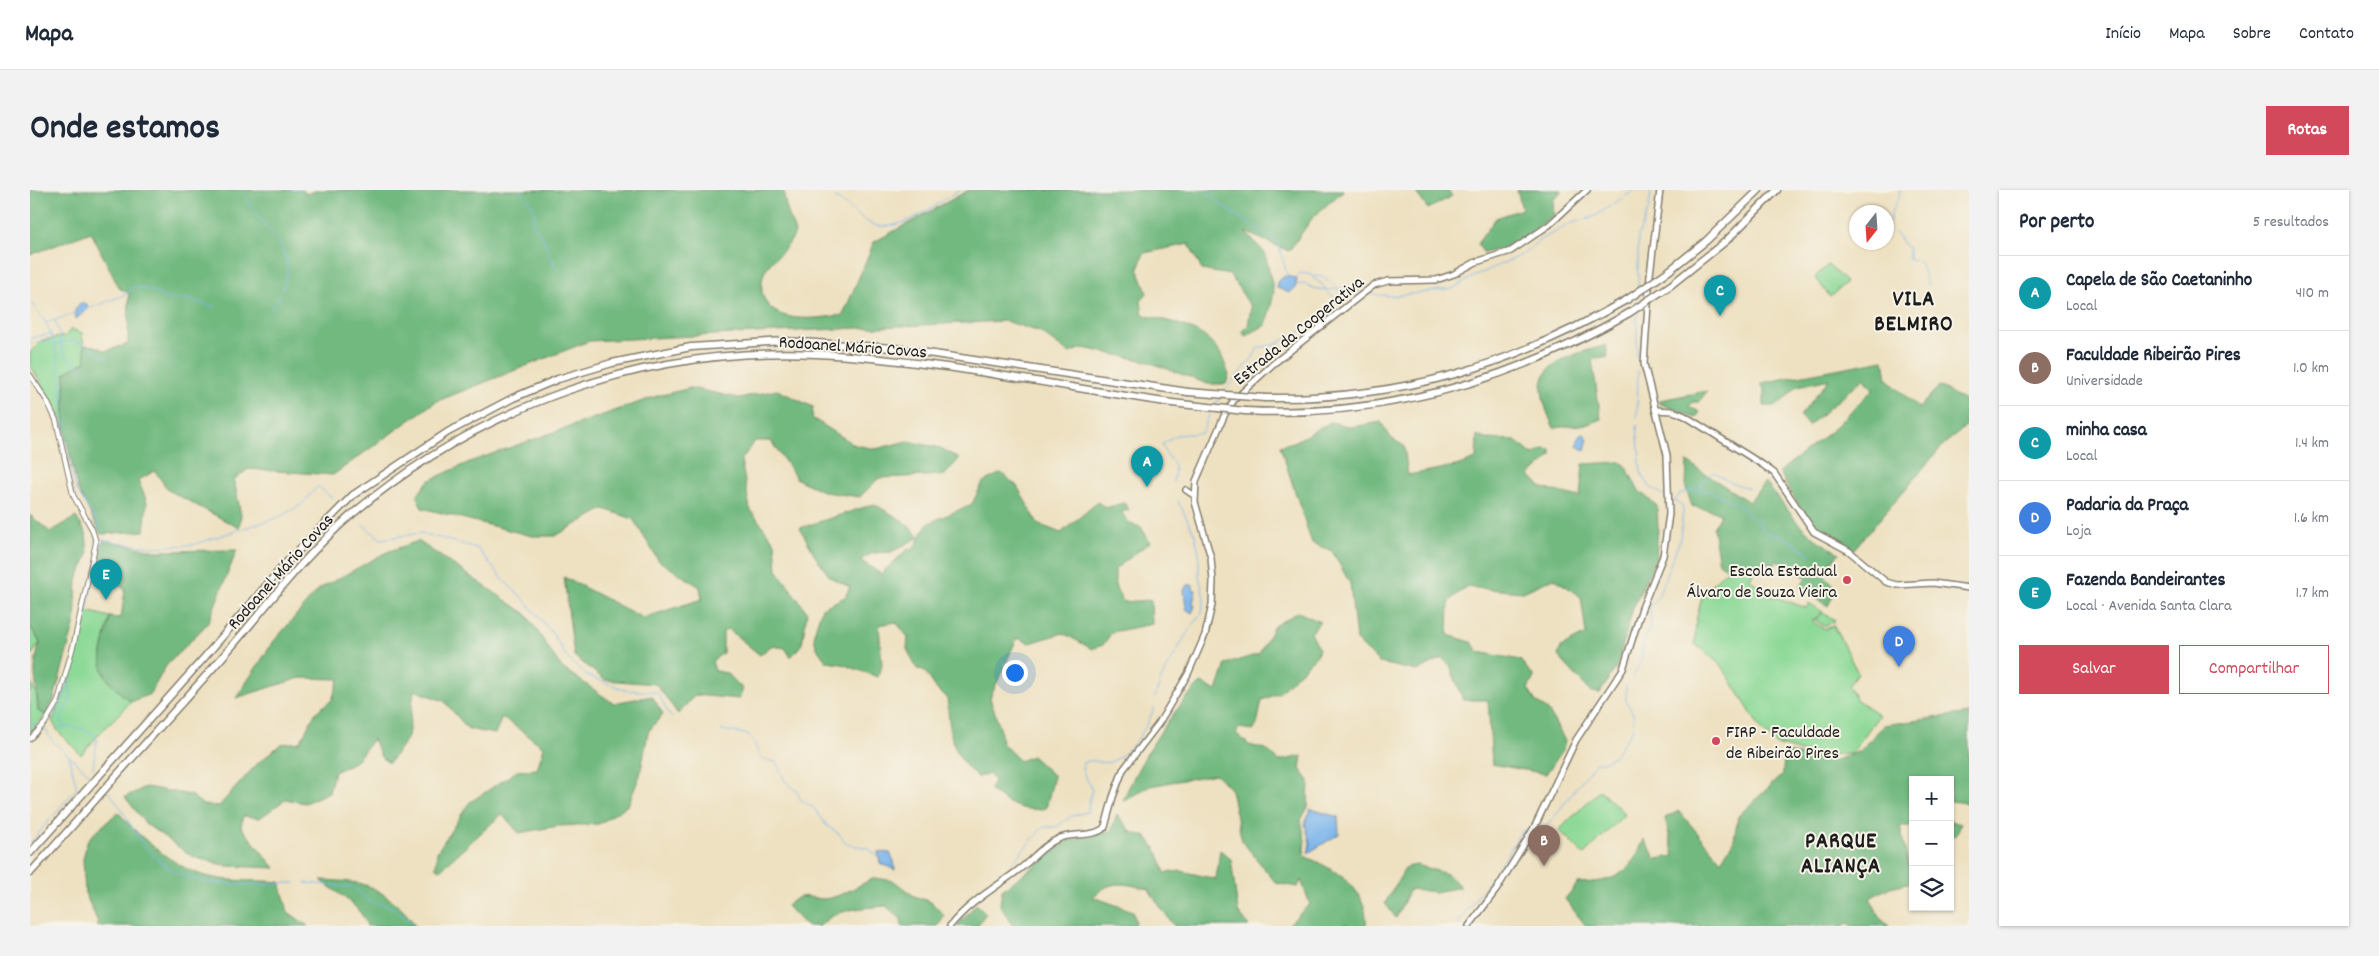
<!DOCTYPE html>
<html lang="pt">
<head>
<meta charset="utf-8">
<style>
	:root { --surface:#fff; --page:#f2f2f3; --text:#1f2937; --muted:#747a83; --line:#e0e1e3; --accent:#d1495b }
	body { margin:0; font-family:Dekko,sans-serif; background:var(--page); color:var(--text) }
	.controls { position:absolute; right:15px; bottom:15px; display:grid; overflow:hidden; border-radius:0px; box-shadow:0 1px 4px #0004 }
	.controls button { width:45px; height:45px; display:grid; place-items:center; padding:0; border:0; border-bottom:1px solid var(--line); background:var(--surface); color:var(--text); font:25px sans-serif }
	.compass { position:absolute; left:1819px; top:15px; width:45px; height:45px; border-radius:50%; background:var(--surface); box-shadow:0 1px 4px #0004; rotate:197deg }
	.you { position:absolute; left:984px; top:482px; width:18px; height:18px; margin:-12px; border:4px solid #fff; border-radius:50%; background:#1a73e8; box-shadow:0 0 0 8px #1a73e833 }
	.badge { display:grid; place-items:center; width:32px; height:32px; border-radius:50%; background:var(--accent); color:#fff; font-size:16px; font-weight:700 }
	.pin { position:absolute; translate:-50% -41px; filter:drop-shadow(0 1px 2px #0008) }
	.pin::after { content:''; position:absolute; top:26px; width:18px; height:15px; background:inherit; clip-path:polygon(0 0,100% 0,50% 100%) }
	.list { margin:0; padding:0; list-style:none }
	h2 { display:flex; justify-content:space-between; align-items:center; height:65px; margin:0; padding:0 20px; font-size:21px }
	h2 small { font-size:16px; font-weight:400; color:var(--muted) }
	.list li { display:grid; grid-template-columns:32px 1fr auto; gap:15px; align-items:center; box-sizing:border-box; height:75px; padding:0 20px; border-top:1px solid var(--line) }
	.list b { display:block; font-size:19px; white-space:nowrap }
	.list p { margin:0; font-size:16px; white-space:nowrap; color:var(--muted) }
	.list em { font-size:16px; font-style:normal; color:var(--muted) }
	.actions { display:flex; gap:10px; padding:15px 20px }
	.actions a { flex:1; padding:11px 0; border:1px solid var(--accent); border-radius:0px; text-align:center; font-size:18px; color:var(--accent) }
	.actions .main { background:var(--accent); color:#fff }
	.icon { flex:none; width:28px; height:28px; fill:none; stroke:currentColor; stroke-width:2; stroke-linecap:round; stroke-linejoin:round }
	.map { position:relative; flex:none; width:1939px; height:736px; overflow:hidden; border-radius:0px }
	header { display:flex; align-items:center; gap:30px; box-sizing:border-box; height:70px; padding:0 25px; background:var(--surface); border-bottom:1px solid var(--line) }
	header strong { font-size:24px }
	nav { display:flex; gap:28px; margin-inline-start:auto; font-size:18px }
	.intro { display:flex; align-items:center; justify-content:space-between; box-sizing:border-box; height:120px; padding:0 30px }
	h1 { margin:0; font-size:35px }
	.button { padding:12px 22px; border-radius:0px; background:var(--accent); color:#fff; font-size:18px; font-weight:700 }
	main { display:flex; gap:30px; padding:0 30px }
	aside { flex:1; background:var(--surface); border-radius:0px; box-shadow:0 1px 4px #0004 }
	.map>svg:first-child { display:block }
	.green { fill:#8dd997; stroke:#547a5a }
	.forest { fill:#72b980; stroke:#476a4e }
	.water { fill:#7bb5ec; stroke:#4c6884 }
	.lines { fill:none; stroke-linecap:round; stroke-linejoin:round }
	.stream { stroke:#7bb5ec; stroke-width:1 }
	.minor-casing { stroke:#857e6e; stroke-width:6 }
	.major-casing { stroke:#857e6e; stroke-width:8 }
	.highway-casing { stroke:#857e6e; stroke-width:9 }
	.minor { stroke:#fff; stroke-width:4 }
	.major { stroke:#fff; stroke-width:5 }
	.highway { stroke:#fff; stroke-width:6 }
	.highway-bridge-casing { stroke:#857e6e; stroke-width:9; stroke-linecap:butt }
	.highway-bridge { stroke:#fff; stroke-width:6 }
	.poi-dot { fill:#d1495b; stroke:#f7f3e8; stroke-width:2 }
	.labels { text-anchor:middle; stroke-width:4; stroke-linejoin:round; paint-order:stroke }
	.street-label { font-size:18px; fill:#1c1c1c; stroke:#f7f3e8 }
	.poi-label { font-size:18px; fill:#1c1c1c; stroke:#f7f3e8; text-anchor:end }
	.district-label { font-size:22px; font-weight:bold; letter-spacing:1px; fill:#1c1c1c; stroke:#f7f3e8 }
</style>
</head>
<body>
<header>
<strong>Mapa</strong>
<nav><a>Início</a><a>Mapa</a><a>Sobre</a><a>Contato</a></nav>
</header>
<div class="intro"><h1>Onde estamos</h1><a class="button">Rotas</a></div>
<main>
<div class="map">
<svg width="1939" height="736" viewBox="0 0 1939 736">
	<rect width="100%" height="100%" fill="#f7f3e8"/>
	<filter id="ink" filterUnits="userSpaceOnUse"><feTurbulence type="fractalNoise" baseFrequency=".02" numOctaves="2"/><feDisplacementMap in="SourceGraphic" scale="10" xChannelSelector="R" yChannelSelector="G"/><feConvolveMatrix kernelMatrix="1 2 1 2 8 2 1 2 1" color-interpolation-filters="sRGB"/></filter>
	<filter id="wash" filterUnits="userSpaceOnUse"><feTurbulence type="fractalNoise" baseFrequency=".0096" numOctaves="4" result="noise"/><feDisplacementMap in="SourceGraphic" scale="20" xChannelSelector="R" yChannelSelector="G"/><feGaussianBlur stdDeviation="1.12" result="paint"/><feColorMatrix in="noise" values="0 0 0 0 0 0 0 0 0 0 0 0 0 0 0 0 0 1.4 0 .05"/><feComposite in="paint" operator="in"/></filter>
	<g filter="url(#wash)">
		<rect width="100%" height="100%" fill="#eee1c1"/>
		<g class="green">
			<path d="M1798 75 1816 92 1800 107 1785 87Z"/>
			<path d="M41 139 52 143 56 171 35 183V242L30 225 0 175V162L12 150 35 146Z"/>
			<path d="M1728 373 1720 389 1739 405 1777 418 1779 413 1793 422 1782 431 1795 440 1803 435 1828 483 1818 496 1827 510 1849 525 1822 563 1784 566 1747 555 1730 538 1692 476 1665 454 1666 430 1673 403 1697 379Z"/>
			<path d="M57 421 80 427C70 473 61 480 101 512L71 542 51 565 28 541 22 531 39 489Z"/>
			<path d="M1793 423 1805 430 1795 437 1785 430Z"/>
			<path d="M0 435 10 453 0 467Z"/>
			<path d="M0 491 6 503 8 521 16 525 0 543Z"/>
			<path d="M1570 600 1595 624 1554 665 1529 640Z"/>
		</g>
		<g class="forest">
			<path d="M0 0H273L276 4 288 0H754C753 14 761 29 765 43 757 62 741 68 734 83 732 88 731 97 732 102 739 137 788 128 813 125L844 52 939 0H1314L1283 27 1259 61 1215 42 1235 63 1244 103 1236 135 1215 146 1212 141 1218 136 1221 117 1200 85 1172 80 1159 54 1114 63 1108 79 1117 103 1111 111 1113 125C1136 130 1169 137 1185 156 1192 163 1195 176 1199 185L1196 194H1178L1116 171 1053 158 1039 163 1010 142 975 131 559 151 405 212 303 285 218 279 204 290 211 325 209 338 138 300 125 281 108 290 117 312 114 341 71 344 48 300 35 242V183L56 171 54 155 65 156 75 161 98 154 99 103 89 98 61 42 0 65Z"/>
			<path d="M1384 0H1417L1422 6 1398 19Z"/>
			<path d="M1487 0H1532L1523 11 1524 25 1483 56 1454 63 1447 54 1466 28 1492 19Z"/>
			<path d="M1576 155 1578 167 1562 170 1571 229 1558 234 1524 238C1495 177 1521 171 1576 155Z"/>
			<path d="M1854 170 1857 189 1889 218 1909 196 1939 213V234L1913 255 1824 359 1783 339 1749 282 1801 241 1843 199 1834 188 1778 236 1770 226 1799 189 1768 196 1747 216H1734V199L1731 193Z"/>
			<path d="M661 198 709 208 747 200 783 217 782 228 825 255 846 259 877 251 911 258 929 269 915 285 849 288 830 307 795 302 767 289 741 251H725L711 270 720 319 745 353 747 380 777 422 772 454 761 467 755 458 741 456 730 465 698 439 693 442V463L682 471 685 481 697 483 713 499 709 509 665 505 648 524 626 494 575 490 544 466 534 387 613 428 672 409 670 397 629 371 603 329 574 319 525 346H502L392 318 387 306 398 291 442 271 627 206Z"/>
			<path d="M1677 201 1669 212H1662L1659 217 1670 222 1666 228 1628 213 1630 210Z"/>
			<path d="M1301 232 1322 237 1351 232 1361 248 1374 256 1378 285 1426 276 1446 269 1447 245 1455 249 1484 250 1503 265 1514 259 1521 260V266L1500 285 1512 298 1550 307 1553 274 1591 272 1596 276 1608 300 1627 316 1628 338 1626 368 1603 418 1587 476 1570 503 1561 502 1528 466 1531 457 1556 444 1551 407 1524 388 1493 402 1436 397 1419 411 1418 445 1441 452 1449 462 1490 470 1504 487 1498 499 1506 512 1518 520 1535 551 1533 560 1516 584 1462 574 1458 510H1433L1420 476 1412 468 1387 481 1350 473 1326 450 1320 393 1302 361 1282 353 1250 256 1266 251Z"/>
			<path d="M1657 272 1719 312 1735 292 1769 334 1787 350 1809 363 1793 383 1806 399 1798 416 1770 398 1776 388 1747 371 1744 375 1738 372 1735 377 1728 373 1697 379 1689 373 1683 338 1691 323 1662 316 1656 298Z"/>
			<path d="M971 283 987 296 1008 334 1031 343 1068 312 1075 318 1094 313 1099 320 1091 322 1100 334 1111 337 1120 352 1085 379V396L1093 412 1121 410 1122 434 1082 442 1073 455 1062 459 1033 443 1000 453 987 448 960 508 970 538 972 553 990 571 1002 566 1024 586 1016 618C994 623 977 614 960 600L964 590 959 584 947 587C919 562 920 542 917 507L908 501 894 480 887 479 877 459 878 447 866 432 849 435 852 476 848 487 812 474 797 472C778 450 784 443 792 418L815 407 820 397 800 387 787 369 770 338 844 314 875 332 889 347 861 362 843 363 830 370 851 384 878 359 883 360 897 334 942 314 953 292Z"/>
			<path d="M0 325 20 342 46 327 56 343 58 364 47 390 45 432 23 512 16 525 8 521C8 490 0 486 10 453L0 435Z"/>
			<path d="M73 350 126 361 207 360 178 433 136 476 120 504 101 512C61 480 70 473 80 427L91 428 95 400 81 388 64 385Z"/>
			<path d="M388 351 496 424 531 477 583 513 622 506 633 524 618 542 610 585 598 615 569 634 528 636 489 643 472 624 410 680 406 678 407 662 439 613 487 581 507 579 514 557 472 527 465 544 438 539 414 511 384 500 378 547 359 573 351 567 343 549 326 571 304 582 299 602 275 613 256 609 230 628 213 626 211 637 245 678 197 676 163 667 116 634 95 607 116 597 161 605 173 615 189 616 226 575 251 554 270 552 286 522 302 510 309 489 270 488 206 508 244 451 289 399 357 362Z"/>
			<path d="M1268 422 1290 432 1281 443 1289 459 1287 465 1249 503 1232 510 1227 535 1223 540 1209 538 1206 543 1219 555 1236 559 1249 571 1272 566 1270 579 1279 591 1278 617 1271 630 1275 650 1274 666C1305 679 1339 698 1336 736H1320L1317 734 1312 736H1257L1280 714 1271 690 1268 697 1246 693 1212 651 1201 600 1186 584 1120 596 1093 611C1107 575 1143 518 1171 493L1187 501 1196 474 1229 464 1244 436Z"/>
			<path d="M1939 523V613L1920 611V590H1883V636H1870L1882 692 1860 697 1840 708 1851 729 1859 736H1822L1818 733 1812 736H1556L1535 709 1548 693C1587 692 1600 684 1614 649L1626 669 1644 666 1635 628 1649 621 1691 671 1704 650 1708 626 1753 584 1754 563 1807 570 1830 561 1854 535Z"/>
			<path d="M88 622C111 649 150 683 185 688 206 692 229 690 250 692L258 722 278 736H67L68 732 55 703 53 669 58 649Z"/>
			<path d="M1087 624 1101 642 1117 647 1129 664 1135 683 1151 681 1186 689 1190 660 1201 669 1208 722 1219 736H1144C1135 722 1126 713 1119 699 1094 694 1082 688 1063 707L1103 721 1106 733 1102 736H983L970 715 972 700 1038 651 1081 641Z"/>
			<path d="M1920 631 1931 634 1926 645 1920 646Z"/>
			<path d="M1387 675 1417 684 1431 697 1405 702 1380 699 1366 728 1355 713 1376 677Z"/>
			<path d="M845 688 864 691 884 706 901 712 914 725 908 736H872L871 729 856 716C834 718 805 718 790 736H776L757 716C771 701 777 708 793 709 808 709 830 694 845 688Z"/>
			<path d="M291 690C306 691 324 691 338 696 354 702 377 721 385 736H337C333 717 305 702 291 690Z"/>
			<path d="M946 714 956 723 947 736H927Z"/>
		</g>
		<g class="water">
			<path d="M1255 86 1266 88 1267 90 1265 98 1260 103 1247 98V92Z"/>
			<path d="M50 113 57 114 58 119 46 129 45 120Z"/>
			<path d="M1554 244 1558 248 1555 260 1547 256 1549 246Z"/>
			<path d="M1157 395H1163V399L1166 400 1163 413 1165 416 1162 423 1156 419 1154 400Z"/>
			<path d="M1281 619 1308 627 1309 644 1278 663 1280 653 1275 633Z"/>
			<path d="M848 662 860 663 864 671 865 680 850 673Z"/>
		</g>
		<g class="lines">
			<g class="stream">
				<path d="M213 0C224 36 269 52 254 95 251 105 248 111 241 119"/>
				<path d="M262 0H273"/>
				<path d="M490 0 505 19 503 35 513 48 527 81"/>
				<path d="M1175 0 1193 16 1219 34 1232 40 1248 53 1258 87"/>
				<path d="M805 8C819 15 824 23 836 31 863 50 905 14 930 0"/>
				<path d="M1860 31C1860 17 1871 11 1870 0"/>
				<path d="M1865 42 1875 56 1879 58V70L1890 71 1898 96"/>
				<path d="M1284 86 1294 87 1312 101V104"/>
				<path d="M1265 88 1270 83 1282 85 1284 89 1290 92 1301 106 1311 108"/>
				<path d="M1266 95 1275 94C1297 106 1307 95 1329 99"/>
				<path d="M1608 98V47L1619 18 1621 0"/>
				<path d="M1341 104 1363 106 1422 99 1443 87 1491 65 1510 50 1542 33 1565 26 1605 0"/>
				<path d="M0 111 16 133 24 151 31 188 36 256 46 300 73 341"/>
				<path d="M1607 115 1608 106"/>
				<path d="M58 119 97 104 104 97 122 100 137 109H157L186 117"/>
				<path d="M1607 121V168"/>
				<path d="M25 131C31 142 29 155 35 165 41 172 50 174 56 182"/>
				<path d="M16 133 45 123"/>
				<path d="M0 148 21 144"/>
				<path d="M0 153 23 150"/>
				<path d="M25 154C31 154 39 150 45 151 50 151 69 165 78 169"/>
				<path d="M1193 202 1222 169 1228 158 1244 155 1268 143 1299 123 1301 116 1313 106 1331 100"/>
				<path d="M1185 214 1190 207"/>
				<path d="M1607 227 1608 180"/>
				<path d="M1607 235 1611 283 1620 297 1634 305"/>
				<path d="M1143 292C1149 267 1137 273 1132 254L1146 245 1172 243 1181 220"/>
				<path d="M1669 298 1675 289 1684 282 1700 292 1718 298"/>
				<path d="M332 334 351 349 391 343 447 358 475 392 492 407 523 444 537 468 556 485 595 500 627 502C633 510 635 521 642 528"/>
				<path d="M1602 488 1611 473 1613 453 1621 435 1620 418 1628 407 1650 349 1653 322 1652 316 1645 310C1659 289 1694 305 1710 317 1717 323 1720 328 1729 331L1730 338 1740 345 1753 346 1782 365"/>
				<path d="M1125 508 1131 489 1157 443 1172 423 1174 408 1169 386V363L1165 345 1148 311"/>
				<path d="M21 530 31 516 50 450 73 350 121 357 162 355 249 327 271 315 288 296 302 308"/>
				<path d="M0 533 6 534"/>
				<path d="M37 537 32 533 31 527 41 509 39 489"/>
				<path d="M15 538 22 551 63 587"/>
				<path d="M26 538C40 537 58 536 67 548L63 578"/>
				<path d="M691 540 719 545C731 559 722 569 746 572L755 591 767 601 770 609 784 618 797 636 809 644 817 654 838 658 849 668"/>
				<path d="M77 601C94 617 102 642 118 660 154 703 215 694 265 693"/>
				<path d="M1507 638 1518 635 1566 572H1574L1584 566 1603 539 1604 526 1596 510V496"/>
				<path d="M0 653 47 598 39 567"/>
				<path d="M981 674 1013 637H1026L1042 626 1057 622 1062 599 1052 580 1053 573C1063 567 1070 575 1080 572 1101 564 1117 538 1124 518"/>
				<path d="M275 693 322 697 341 712 362 717 385 736"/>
				<path d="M1426 736 1478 664 1490 642 1500 639"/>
			</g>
		</g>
	</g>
	<g filter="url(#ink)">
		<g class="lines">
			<defs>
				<path id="minor" d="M0 185 17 211 26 230 43 305 62 339 66 352 44 453 28 511 15 533 0 549"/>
				<g id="major">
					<path d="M1625 220 1643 221 1655 226 1733 275 1744 283 1784 342 1819 361 1856 392 1867 395 1903 393 1939 398"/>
					<path d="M1156 300 1165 306"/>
					<path d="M920 736C940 711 967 697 991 678 1004 668 1013 655 1028 649 1042 642 1065 648 1075 637L1083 607 1093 580 1129 533 1158 484 1175 445 1182 415 1183 391 1181 368 1165 312 1166 291 1195 224 1204 210 1243 174 1344 95 1358 91 1406 90 1424 84 1446 72 1481 61 1519 35 1557 0"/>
					<path d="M1439 736 1467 699 1505 636 1546 550 1593 479 1612 418 1633 366 1639 324 1637 265 1614 174 1620 85 1630 0"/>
				</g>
				<g id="highway">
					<path d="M1640 80 1676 51 1729 0"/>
					<path d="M1641 95 1696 51 1747 0"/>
					<path d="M1235 208C1371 210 1481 176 1598 109"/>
					<path d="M1215 221C1354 228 1480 192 1599 123"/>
					<path d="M0 663 173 469 255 374 323 305 418 242 483 208 528 189 582 173 661 157 754 151 864 158 1158 202"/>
					<path d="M0 683C38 642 74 599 112 557 142 523 173 490 202 456 240 412 275 365 320 326 451 215 615 156 787 164 905 170 1026 196 1142 213"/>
				</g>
			</defs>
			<use href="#minor" class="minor-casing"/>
			<use href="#major" class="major-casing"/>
			<use href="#highway" class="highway-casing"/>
			<use href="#minor" class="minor"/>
			<use href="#major" class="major"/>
			<use href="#highway" class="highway"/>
			<defs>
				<g id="highway-bridge">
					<path d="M1598 109 1640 80"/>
					<path d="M1599 123 1641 95"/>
					<path d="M1158 202 1235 208"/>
					<path d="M1142 213 1215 221"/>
				</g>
			</defs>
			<use href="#highway-bridge" class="highway-bridge-casing"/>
			<use href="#highway-bridge" class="highway-bridge"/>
		</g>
	</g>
	<g class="poi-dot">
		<circle cx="1817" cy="390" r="5"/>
		<circle cx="1686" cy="551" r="5"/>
	</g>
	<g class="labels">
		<g class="street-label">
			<text transform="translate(1268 140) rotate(-39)" y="6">Estrada da Cooperativa</text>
			<text transform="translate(823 156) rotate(4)" y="6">Rodoanel Mário Covas</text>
			<text transform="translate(250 381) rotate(-48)" y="6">Rodoanel Mário Covas</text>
		</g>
		<g class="poi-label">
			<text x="1807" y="386">Escola Estadual<tspan x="1807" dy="21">Álvaro de Souza Vieira</tspan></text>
			<text x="1696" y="547" text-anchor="start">FIRP - Faculdade<tspan x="1696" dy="21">de Ribeirão Pires</tspan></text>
		</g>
		<g class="district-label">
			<text x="1884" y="115">VILA<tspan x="1884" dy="25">BELMIRO</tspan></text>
			<text x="1811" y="657">PARQUE<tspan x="1811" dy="25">ALIANÇA</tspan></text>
		</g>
	</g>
</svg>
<div class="controls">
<button>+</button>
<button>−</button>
<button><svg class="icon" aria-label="layers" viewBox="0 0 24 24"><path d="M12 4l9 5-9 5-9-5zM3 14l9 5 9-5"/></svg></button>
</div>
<svg class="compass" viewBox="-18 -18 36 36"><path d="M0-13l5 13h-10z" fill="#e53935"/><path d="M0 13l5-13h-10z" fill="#747a83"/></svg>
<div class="you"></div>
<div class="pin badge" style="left:1117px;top:297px;background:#0f9aa8">A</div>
<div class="pin badge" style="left:1514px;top:676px;background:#8d6e63">B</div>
<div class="pin badge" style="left:1690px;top:126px;background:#0f9aa8">C</div>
<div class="pin badge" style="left:1869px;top:477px;background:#3f7fe0">D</div>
<div class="pin badge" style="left:76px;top:410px;background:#0f9aa8">E</div>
</div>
<aside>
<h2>Por perto<small>5 resultados</small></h2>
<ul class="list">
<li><span class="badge" style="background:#0f9aa8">A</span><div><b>Capela de São Caetaninho</b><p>Local</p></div><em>410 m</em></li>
<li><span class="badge" style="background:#8d6e63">B</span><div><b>Faculdade Ribeirão Pires</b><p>Universidade</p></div><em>1.0 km</em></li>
<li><span class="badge" style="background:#0f9aa8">C</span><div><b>minha casa</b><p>Local</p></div><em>1.4 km</em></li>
<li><span class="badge" style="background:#3f7fe0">D</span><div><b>Padaria da Praça</b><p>Loja</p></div><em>1.6 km</em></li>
<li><span class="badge" style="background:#0f9aa8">E</span><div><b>Fazenda Bandeirantes</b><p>Local · Avenida Santa Clara</p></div><em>1.7 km</em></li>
</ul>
<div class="actions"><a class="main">Salvar</a><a>Compartilhar</a></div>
</aside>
</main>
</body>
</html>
